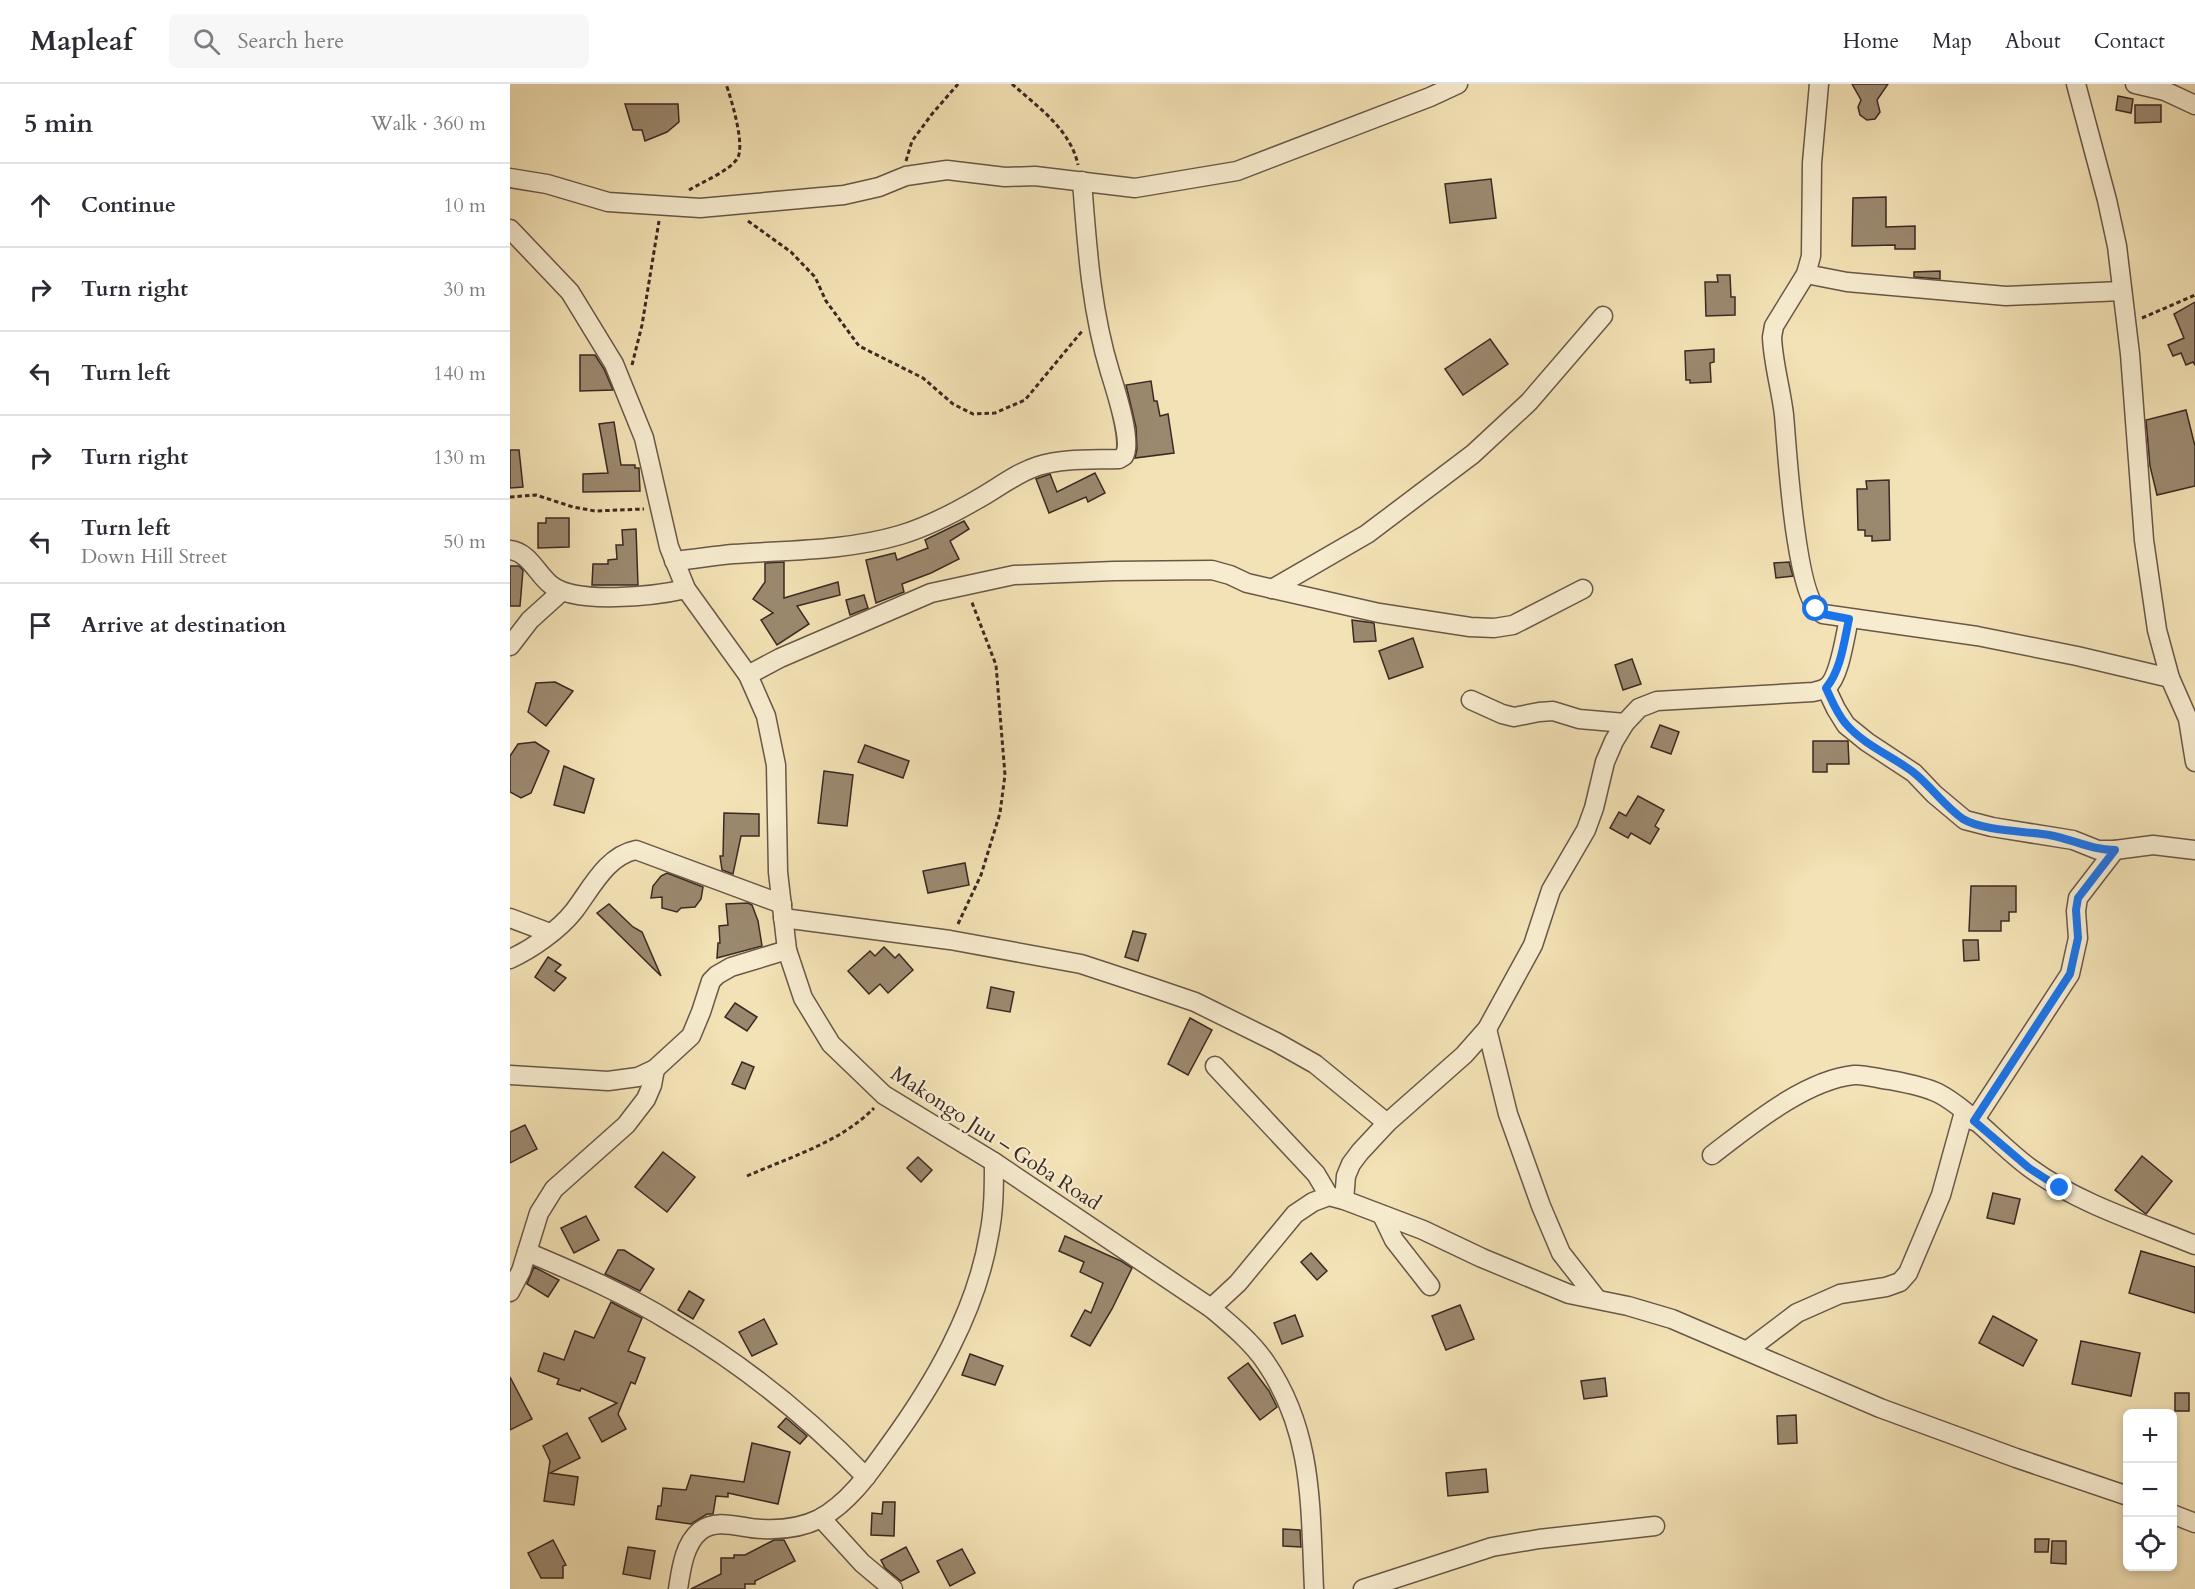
<!DOCTYPE html>
<html lang="en">
<head>
<meta charset="utf-8">
<style>
	:root { --surface:#fff; --page:#f7f7f7; --text:#2b2b33; --muted:#7c7c81; --line:#e1e1e2 }
	body { margin:0; font-family:Cardo,serif; background:var(--page); color:var(--text) }
	.controls { position:absolute; right:18px; bottom:18px; display:grid; overflow:hidden; border-radius:9px; box-shadow:0 3px 9px #0003 }
	.controls button { width:54px; height:54px; display:grid; place-items:center; padding:0; border:0; border-bottom:2px solid var(--line); background:var(--surface); color:var(--text); font:30px sans-serif }
	.stop { position:absolute; width:18px; height:18px; margin:-14px; border:4px solid #1a73e8; border-radius:50%; background:#fff }
	.stop.end { background:#1a73e8; border-color:#fff; box-shadow:0 2px 6px #0008 }
	.list { margin:0; padding:0; list-style:none }
	h2 { display:flex; justify-content:space-between; align-items:center; height:78px; margin:0; padding:0 24px; font-size:26px }
	h2 small { font-size:20px; font-weight:400; color:var(--muted) }
	.list li { display:grid; grid-template-columns:39px 1fr auto; gap:18px; align-items:center; box-sizing:border-box; height:84px; padding:0 24px; border-top:2px solid var(--line) }
	.list b { display:block; font-size:22px; white-space:nowrap }
	.list p { margin:0; font-size:20px; white-space:nowrap; color:var(--muted) }
	.list em { font-size:20px; font-style:normal; color:var(--muted) }
	.icon { flex:none; width:33px; height:33px; fill:none; stroke:currentColor; stroke-width:2; stroke-linecap:round; stroke-linejoin:round }
	.map { position:relative; flex:none; width:1685px; height:1505px; overflow:hidden }
	header { display:flex; align-items:center; gap:36px; box-sizing:border-box; height:84px; padding:0 30px; background:var(--surface); border-bottom:2px solid var(--line) }
	header strong { font-size:28px }
	nav { display:flex; gap:33px; margin-inline-start:auto; font-size:21px }
	.search { width:420px; height:54px; background:var(--page); display:flex; align-items:center; gap:15px; box-sizing:border-box; padding:0 21px; border-radius:9px; color:var(--muted); font-size:22px }
	main { display:flex }
	aside { flex:1; background:var(--surface) }
	.map>svg:first-child { display:block }
	.building { fill:#9b896f; stroke:#3b2923; stroke-width:1.5 }
	.lines { fill:none; stroke-linecap:round; stroke-linejoin:round }
	.minor-casing { stroke:#695748; stroke-width:21 }
	.path { stroke:#3b2923; stroke-width:3; stroke-dasharray:4.5 3; stroke-linecap:butt }
	.minor { stroke:#f7eccf; stroke-width:18 }
	.route { stroke:#1a73e8; stroke-width:8 }
	.labels { text-anchor:middle; stroke-width:4.5; stroke-linejoin:round; paint-order:stroke }
	.street-label { font-size:21px; fill:#3b2923; stroke:#f7eccf }
</style>
</head>
<body>
<header>
<strong>Mapleaf</strong>
<div class="search"><svg class="icon" aria-label="search" viewBox="0 0 24 24"><circle cx="10" cy="10" r="6"/><path d="M15 15l6 6"/></svg>Search here</div>
<nav><a>Home</a><a>Map</a><a>About</a><a>Contact</a></nav>
</header>
<main>
<aside>
<h2>5 min<small>Walk · 360 m</small></h2>
<ul class="list">
<li><svg class="icon" aria-label="ahead" viewBox="0 0 24 24"><path d="M12 20V5M6 11l6-6 6 6"/></svg><div><b>Continue</b></div><em>10 m</em></li>
<li><svg class="icon" aria-label="right" viewBox="0 0 24 24"><path d="M7 20v-9h11M14 6l5 5-5 5"/></svg><div><b>Turn right</b></div><em>30 m</em></li>
<li><svg class="icon" aria-label="left" viewBox="0 0 24 24"><path d="M17 20v-9H6M10 6l-5 5 5 5"/></svg><div><b>Turn left</b></div><em>140 m</em></li>
<li><svg class="icon" aria-label="right" viewBox="0 0 24 24"><path d="M7 20v-9h11M14 6l5 5-5 5"/></svg><div><b>Turn right</b></div><em>130 m</em></li>
<li><svg class="icon" aria-label="left" viewBox="0 0 24 24"><path d="M17 20v-9H6M10 6l-5 5 5 5"/></svg><div><b>Turn left</b><p>Down Hill Street</p></div><em>50 m</em></li>
<li><svg class="icon" aria-label="arrive" viewBox="0 0 24 24"><path d="M6 21V4h12l-3 4 3 4H6"/></svg><div><b>Arrive at destination</b></div></li>
</ul>
</aside>
<div class="map">
<svg width="1685" height="1505" viewBox="0 0 1685 1505">
	<rect width="100%" height="100%" fill="#f3e2b5"/>
	<filter id="stains"><feTurbulence type="fractalNoise" baseFrequency=".00333" numOctaves="4"/><feColorMatrix values="0 0 0 0 .2 0 0 0 0 .09 0 0 0 0 .02 0 0 0 .5 -.17"/></filter>
	<radialGradient id="worn" r=".72"><stop offset=".6" stop-color="#630" stop-opacity="0"/><stop offset="1" stop-color="#630" stop-opacity=".3"/></radialGradient>
	<g class="building">
		<path d="M1342 0H1378L1367 16 1370 28 1365 35 1357 36 1350 31 1348 23 1351 16Z"/>
		<path d="M1608 12 1623 15 1621 29 1606 26Z"/>
		<path d="M115 20H168L169 38 157 48 135 57 132 46H123Z"/>
		<path d="M1625 21H1651V38L1625 39Z"/>
		<path d="M981 95 986 134 940 139 935 100Z"/>
		<path d="M1376 113V143L1405 142V165H1385V161L1342 162 1343 114Z"/>
		<path d="M1430 187V195L1404 193V188Z"/>
		<path d="M1207 191H1220L1221 213H1225V231L1196 232 1195 198H1208Z"/>
		<path d="M1685 218V281L1683 278 1676 281 1671 269 1663 272 1658 261 1674 254 1664 230Z"/>
		<path d="M980 255 998 280 953 311 935 285Z"/>
		<path d="M1204 265V278L1200 279 1201 298 1180 299V296H1176L1175 267Z"/>
		<path d="M70 271H85L94 285 103 306 70 307Z"/>
		<path d="M641 297 644 317H647L650 332 658 330 664 369 625 374 627 365 626 343 616 301Z"/>
		<path d="M1676 326 1685 362V402L1647 411 1640 382 1636 336Z"/>
		<path d="M104 338 111 381H125V384H129L130 407 73 408V390L98 389 89 340Z"/>
		<path d="M0 366H9L13 403 0 404Z"/>
		<path d="M585 389 595 409 578 418 576 413 539 429 526 395 540 390 547 408Z"/>
		<path d="M1379 396 1380 456 1362 457V452H1355V446H1348L1347 405H1357L1356 397Z"/>
		<path d="M36 434H59V463L28 464V439H36Z"/>
		<path d="M454 437 459 445 440 457 449 475 421 489 392 500 394 508 366 519 356 476 385 469 387 476 418 464 415 456Z"/>
		<path d="M126 445 128 501H82L83 480H98V476L107 475 106 461H113L112 446Z"/>
		<path d="M274 478V514L328 498 330 511 287 522 299 540 267 561 251 536 263 529 243 515 255 498V479Z"/>
		<path d="M1279 478 1283 492 1266 494 1264 479Z"/>
		<path d="M0 482H9L13 486 10 522H0Z"/>
		<path d="M354 511 358 524 340 531 336 516Z"/>
		<path d="M842 536 864 539 866 557 844 558Z"/>
		<path d="M903 554 913 583 879 595 869 567Z"/>
		<path d="M1122 575 1131 600 1113 606 1105 581Z"/>
		<path d="M45 598 63 607 36 642 18 628 26 599Z"/>
		<path d="M1150 641 1169 648 1161 670 1141 663Z"/>
		<path d="M1303 657H1338L1339 680H1317V688H1303Z"/>
		<path d="M25 658 39 667 21 709 11 714 0 708V672L8 660Z"/>
		<path d="M355 661 399 677 393 694 348 678Z"/>
		<path d="M54 682 84 695 74 729 44 721Z"/>
		<path d="M314 687 343 691 337 742 308 739Z"/>
		<path d="M1128 712 1154 726 1145 742 1149 745 1140 760 1121 749 1118 754 1100 744 1109 728 1116 732Z"/>
		<path d="M214 729 249 730V752H231L223 790 212 786 210 772H213Z"/>
		<path d="M455 779 459 801 418 809 413 787Z"/>
		<path d="M157 789 193 803 191 815 185 823 171 824 167 828 152 824V813L141 814 143 802 151 792Z"/>
		<path d="M1461 802H1506V828H1499V837H1491V847H1459Z"/>
		<path d="M238 819 242 821 248 837 252 862 207 874 208 859H210L209 842 218 841 216 820Z"/>
		<path d="M99 820 123 843 132 848 151 892 87 829Z"/>
		<path d="M623 847 636 850 628 877 615 873Z"/>
		<path d="M1453 856H1468L1469 876 1454 877Z"/>
		<path d="M374 863 385 874 389 870 403 886 378 909 370 900 359 910 338 887 360 867 365 872Z"/>
		<path d="M38 873 51 881 45 887 56 894 44 907 25 893Z"/>
		<path d="M481 903 504 908 500 928 477 924Z"/>
		<path d="M225 919 247 933 237 947 215 933Z"/>
		<path d="M680 934 702 946 678 991 658 980Z"/>
		<path d="M232 978 244 983 235 1005 222 1000Z"/>
		<path d="M15 1041 27 1065 0 1079V1048Z"/>
		<path d="M153 1068 185 1093 157 1128 125 1103Z"/>
		<path d="M1632 1072 1662 1097 1636 1130 1605 1106Z"/>
		<path d="M408 1073 422 1086 411 1098 397 1084Z"/>
		<path d="M1483 1109 1510 1115 1504 1140 1477 1134Z"/>
		<path d="M76 1132 89 1156 64 1169 51 1144Z"/>
		<path d="M555 1152 611 1177 622 1184 602 1225 580 1262 561 1252 575 1226 581 1229 593 1199 570 1188 574 1178 549 1167Z"/>
		<path d="M108 1166H114L144 1185 130 1207 95 1190Z"/>
		<path d="M1631 1167 1685 1183V1229L1619 1209Z"/>
		<path d="M801 1169 817 1187 807 1196 791 1178Z"/>
		<path d="M24 1183 49 1196 38 1213 17 1200Z"/>
		<path d="M179 1207 194 1216 183 1235 168 1226Z"/>
		<path d="M101 1218 132 1234 118 1267 135 1274 125 1300 121 1298 108 1330 116 1345 92 1358 79 1334 107 1319 71 1304 70 1307 47 1300 49 1295 28 1287 34 1269 54 1276 65 1247 84 1254Z"/>
		<path d="M950 1221 964 1255 936 1266 922 1232Z"/>
		<path d="M785 1231 793 1252 772 1260 764 1239Z"/>
		<path d="M1483 1232 1527 1256 1513 1282 1469 1259Z"/>
		<path d="M254 1235 267 1260 242 1272 229 1248Z"/>
		<path d="M1571 1257 1630 1269 1621 1312 1562 1300Z"/>
		<path d="M460 1270 493 1282 485 1301 452 1291Z"/>
		<path d="M738 1279 759 1307 767 1323 750 1336 718 1294Z"/>
		<path d="M0 1293 22 1335 0 1346Z"/>
		<path d="M1095 1294 1097 1312 1074 1315 1071 1297Z"/>
		<rect x="1665" y="1309" width="14" height="18"/>
		<path d="M1286 1331 1287 1359 1268 1360 1267 1332Z"/>
		<path d="M276 1334 297 1352 290 1360 268 1343Z"/>
		<path d="M57 1349 70 1374 40 1389 68 1393 64 1421 34 1417 40 1377 33 1362Z"/>
		<path d="M242 1359 280 1368 268 1420 218 1409V1413L206 1412 203 1430H197L181 1440 146 1435 148 1422H151L153 1404 176 1406 181 1391 234 1398Z"/>
		<path d="M976 1385 978 1408 938 1412 936 1389Z"/>
		<path d="M373 1418H385L384 1452 361 1451 362 1429 372 1430Z"/>
		<path d="M773 1445 790 1446 791 1463 773 1462Z"/>
		<path d="M1525 1455H1539L1538 1468H1525Z"/>
		<path d="M43 1456 56 1481 53 1482V1494H31L18 1469Z"/>
		<path d="M264 1456H274L285 1477 245 1497V1500H235V1505H181L211 1490V1474H224V1471H235Z"/>
		<path d="M1542 1457H1556V1480L1541 1479Z"/>
		<path d="M118 1463 145 1467 140 1495 113 1490Z"/>
		<path d="M396 1463 409 1488 391 1497 375 1484 371 1476Z"/>
		<path d="M452 1465 465 1489 440 1502 427 1477Z"/>
	</g>
	<g class="lines">
		<defs>
			<g id="minor">
				<path d="M1309 0 1302 79 1301 172 1296 190 1264 242 1262 253C1263 279 1271 305 1274 331 1277 363 1285 518 1313 530L1467 552 1567 572 1660 594"/>
				<path d="M1566 0 1597 116 1607 162 1620 270 1634 456 1647 546 1660 594 1678 635 1685 678"/>
				<path d="M1625 0 1655 7 1685 21"/>
				<path d="M0 94 37 100 98 118 190 124 334 111 369 103 396 92 437 86 495 93 525 92 625 104 727 87 920 13 948 0"/>
				<path d="M0 145 60 208 104 280 134 354 159 463 176 505 238 591 256 632 266 681 268 788 277 866 293 914 321 960 374 1011 484 1078 701 1224C720 1240 742 1258 756 1279 804 1349 800 1424 804 1505"/>
				<path d="M1296 190 1337 198 1496 212 1612 207"/>
				<path d="M0 466C19 468 27 490 41 501 66 521 145 512 176 505"/>
				<path d="M164 477C184 475 203 472 223 470 279 466 335 467 390 451 417 443 444 429 468 415 488 404 506 389 528 382 553 374 582 376 609 375L614 372C623 359 605 304 600 288 581 226 577 162 572 97"/>
				<path d="M762 505 857 450 963 370 1019 318 1093 232"/>
				<path d="M0 562 20 536 51 508"/>
				<path d="M238 591 270 574 421 509 504 491 604 487 702 486 720 491 737 499 869 529 960 543 984 544 1003 541 1073 505"/>
				<path d="M1316 604 1326 625 1336 641 1357 658 1404 689 1424 710 1455 736 1482 743 1563 756 1588 766H1605L1643 761 1685 766"/>
				<path d="M961 616 992 630 1004 633 1029 628 1043 627 1069 635 1115 639"/>
				<path d="M0 834 40 849"/>
				<path d="M273 834 440 856 571 880 641 903 685 918 766 958 805 980 877 1039"/>
				<path d="M0 875C22 865 49 846 64 827 81 805 96 772 126 766L272 820"/>
				<path d="M977 945 998 1030 1031 1122 1051 1169 1087 1215"/>
				<path d="M705 982 806 1090 819 1112"/>
				<path d="M0 991 98 997 128 993 145 985 181 952 191 928 201 897 207 891 221 883 277 866"/>
				<path d="M1464 1037 1560 890 1568 854 1566 827 1568 814 1605 766"/>
				<path d="M1202 1071C1240 1042 1295 996 1344 991 1355 990 1369 995 1380 996 1396 999 1413 1002 1428 1009 1459 1025 1491 1063 1520 1084 1569 1120 1629 1138 1685 1161"/>
				<path d="M834 1116 836 1092 841 1080 850 1068 877 1039 954 971 977 945 1023 861 1041 806 1076 746 1084 724 1095 678 1104 657 1115 639 1129 624 1147 617 1303 608C1308 607 1313 606 1317 603 1330 593 1335 551 1339 535"/>
				<path d="M872 1131 884 1156 920 1202"/>
				<path d="M17 1168C67 1189 118 1211 164 1240 235 1282 299 1334 356 1393"/>
				<path d="M0 1208 11 1187 29 1129 44 1105 116 1041 136 1015 142 1001 145 985"/>
				<path d="M701 1224 728 1199 785 1130 803 1118 819 1112 834 1116 913 1146 972 1174 1059 1210 1118 1222 1162 1235 1370 1324 1506 1374 1618 1412"/>
				<path d="M1238 1266 1287 1229 1330 1210 1376 1203 1390 1198 1398 1189 1431 1111 1454 1028"/>
				<path d="M1662 1430 1685 1439"/>
				<path d="M311 1434 352 1479 383 1505"/>
				<path d="M168 1505C171 1486 174 1460 190 1447 208 1433 232 1445 252 1445 272 1446 291 1444 309 1435 339 1419 360 1388 378 1363 424 1300 466 1228 479 1151 484 1127 484 1102 484 1078"/>
				<path d="M853 1505 982 1463 1029 1455 1145 1442"/>
			</g>
		</defs>
		<use href="#minor" class="minor-casing"/>
		<g class="path">
			<path d="M502 0C527 22 561 46 568 81"/>
			<path d="M396 77 402 57 422 30 448 0"/>
			<path d="M179 106C192 98 219 87 227 75 236 63 221 14 216 0"/>
			<path d="M238 137 281 168 305 193 316 217 349 262 413 294 443 320 463 330 485 329 515 316 573 246"/>
			<path d="M1632 234 1685 211"/>
			<path d="M122 281 132 241 149 137"/>
			<path d="M0 413 26 411 63 423 85 427 134 425"/>
			<path d="M448 840 471 791 490 729 495 691 486 581 461 516"/>
			<path d="M237 1092C280 1073 331 1058 364 1024"/>
		</g>
		<use href="#minor" class="minor"/>
	</g>
	<g class="lines">
		<path class="route" d="M1306 525 1313 530 1339 535C1334 558 1331 586 1316 604 1322 617 1327 630 1336 640 1354 661 1382 672 1403 688 1421 702 1434 722 1453 735 1473 747 1515 747 1539 751 1562 755 1581 766 1605 766L1568 814 1566 826 1568 854 1560 890 1464 1037 1519 1084 1550 1104"/>
	</g>
	<g class="labels">
		<g class="street-label">
			<text transform="translate(486 1054) rotate(33)" y="7">Makongo Juu – Goba Road</text>
		</g>
	</g>
	<rect width="100%" height="100%" filter="url(#stains)"/>
	<rect width="100%" height="100%" fill="url(#worn)"/>
</svg>
<div class="controls">
<button>+</button>
<button>−</button>
<button><svg class="icon" aria-label="locate" viewBox="0 0 24 24"><circle cx="12" cy="12" r="6"/><path d="M12 2v4M12 18v4M2 12h4M18 12h4"/></svg></button>
</div>
<div class="stop" style="left:1306px;top:525px"></div>
<div class="stop end" style="left:1550px;top:1104px"></div>
</div>
</main>
</body>
</html>
